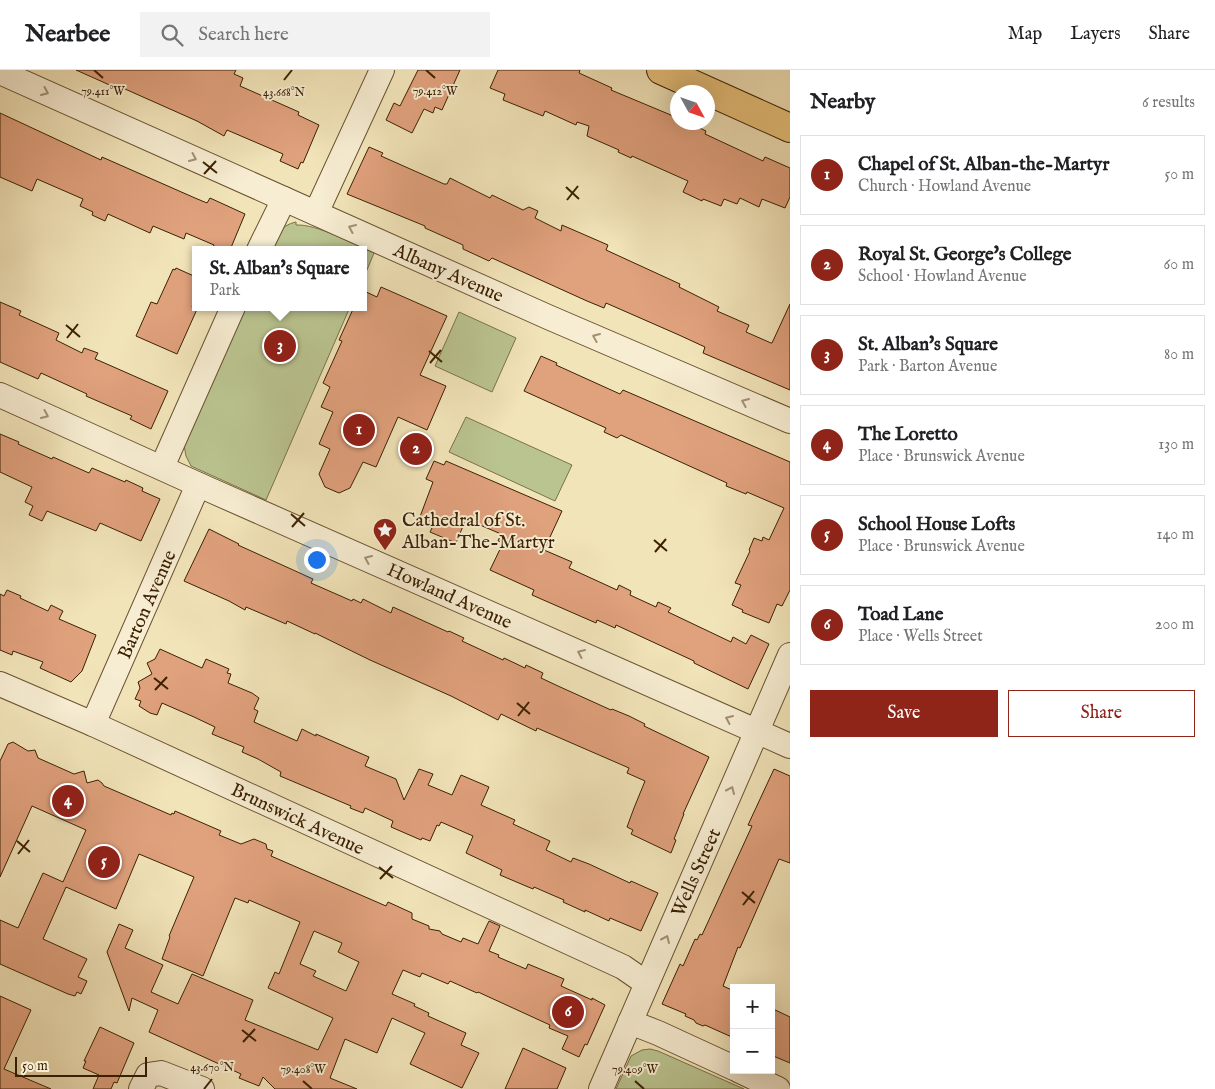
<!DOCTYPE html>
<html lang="en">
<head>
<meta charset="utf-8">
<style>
	:root { --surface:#fff; --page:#f2f2f2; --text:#202124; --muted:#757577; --line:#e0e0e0; --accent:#8f2418 }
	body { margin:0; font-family:"IM FELL English",serif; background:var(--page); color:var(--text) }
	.controls { position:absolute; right:15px; bottom:15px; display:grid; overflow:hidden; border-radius:0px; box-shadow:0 5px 20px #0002 }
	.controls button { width:45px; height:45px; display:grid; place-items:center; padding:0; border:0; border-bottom:1px solid var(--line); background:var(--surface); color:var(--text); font:25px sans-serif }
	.compass { position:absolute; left:670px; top:15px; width:45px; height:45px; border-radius:50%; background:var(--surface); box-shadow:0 5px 20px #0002; rotate:130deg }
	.scale { position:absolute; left:15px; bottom:12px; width:132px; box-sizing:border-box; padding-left:5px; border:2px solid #3b2102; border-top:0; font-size:14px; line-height:18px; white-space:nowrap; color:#3b2102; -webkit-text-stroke:4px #f7edd2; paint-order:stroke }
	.you { position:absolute; left:316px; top:489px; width:18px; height:18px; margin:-12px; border:4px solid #fff; border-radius:50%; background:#1a73e8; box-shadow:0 0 0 8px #1a73e833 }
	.badge { display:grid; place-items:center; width:32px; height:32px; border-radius:50%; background:var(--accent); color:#fff; font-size:16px; font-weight:700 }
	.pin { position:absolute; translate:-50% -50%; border:2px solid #fff; box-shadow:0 1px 5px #0006 }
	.popup { position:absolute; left:192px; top:176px; width:175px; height:65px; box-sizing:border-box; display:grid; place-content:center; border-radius:0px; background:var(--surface); filter:drop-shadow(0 1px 4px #0005); font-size:16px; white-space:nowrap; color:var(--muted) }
	.popup b { font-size:19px; color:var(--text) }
	.popup::after { content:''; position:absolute; left:50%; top:100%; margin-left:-10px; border:10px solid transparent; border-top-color:var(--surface) }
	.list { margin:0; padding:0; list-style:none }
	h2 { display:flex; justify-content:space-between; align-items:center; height:65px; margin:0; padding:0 20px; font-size:21px }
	h2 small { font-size:16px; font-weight:400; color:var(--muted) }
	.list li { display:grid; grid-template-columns:32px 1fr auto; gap:15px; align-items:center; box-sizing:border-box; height:80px; margin:0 10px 10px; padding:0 10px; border:1px solid var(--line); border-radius:0px }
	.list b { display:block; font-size:19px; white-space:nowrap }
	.list p { margin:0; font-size:16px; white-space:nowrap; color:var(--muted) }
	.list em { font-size:16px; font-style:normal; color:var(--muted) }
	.actions { display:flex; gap:10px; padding:15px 20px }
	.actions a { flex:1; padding:11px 0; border:1px solid var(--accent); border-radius:0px; text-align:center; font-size:18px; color:var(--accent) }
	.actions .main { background:var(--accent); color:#fff }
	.icon { flex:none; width:28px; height:28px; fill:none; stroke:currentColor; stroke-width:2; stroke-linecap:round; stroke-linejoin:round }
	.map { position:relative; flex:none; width:790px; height:1019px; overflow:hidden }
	header { display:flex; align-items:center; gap:30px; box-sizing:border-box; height:70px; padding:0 25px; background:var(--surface); border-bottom:1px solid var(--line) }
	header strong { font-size:24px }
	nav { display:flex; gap:28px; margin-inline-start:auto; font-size:18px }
	.search { width:350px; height:45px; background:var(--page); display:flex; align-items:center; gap:12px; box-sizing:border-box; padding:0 18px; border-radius:0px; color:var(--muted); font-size:19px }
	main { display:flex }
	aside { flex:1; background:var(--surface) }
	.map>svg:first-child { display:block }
	.green { fill:#bac490; stroke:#7a7249 }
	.building { fill:#e0a17d; stroke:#3b2102; fill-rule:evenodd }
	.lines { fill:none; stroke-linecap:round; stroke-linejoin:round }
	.minor-casing { stroke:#695230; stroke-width:26 }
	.major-casing { stroke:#3b2102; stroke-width:30 }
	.minor { stroke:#f7edd2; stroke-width:24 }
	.major { stroke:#e9c27c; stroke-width:28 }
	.oneway { stroke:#a29174 }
	.ticks { fill:none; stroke:#3b2102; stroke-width:2 }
	.labels { text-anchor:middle; stroke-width:4; stroke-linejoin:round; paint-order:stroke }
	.street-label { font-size:19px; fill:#3b2102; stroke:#f7edd2 }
	.poi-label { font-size:19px; fill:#3b2102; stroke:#f7edd2; text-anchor:start }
	.ticks-label { font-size:12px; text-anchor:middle; fill:#3b2102; stroke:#f7edd2; stroke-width:4; stroke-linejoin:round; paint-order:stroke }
</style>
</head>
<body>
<header>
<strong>Nearbee</strong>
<div class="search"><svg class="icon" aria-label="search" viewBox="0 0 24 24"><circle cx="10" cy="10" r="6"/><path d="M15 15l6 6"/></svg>Search here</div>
<nav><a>Map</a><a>Layers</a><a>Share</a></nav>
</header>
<main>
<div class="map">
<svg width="790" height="1019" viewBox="0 0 790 1019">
	<rect width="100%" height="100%" fill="#f2e4b9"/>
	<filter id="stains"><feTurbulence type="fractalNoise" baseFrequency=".004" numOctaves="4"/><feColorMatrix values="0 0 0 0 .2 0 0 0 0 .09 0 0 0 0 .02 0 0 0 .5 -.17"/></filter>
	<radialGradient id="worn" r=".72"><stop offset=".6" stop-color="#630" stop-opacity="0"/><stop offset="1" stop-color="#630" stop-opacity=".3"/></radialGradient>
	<g class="green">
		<path d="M296 152V155C318 154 353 174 374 183L364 207V180H270C276 167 280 155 296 152Z"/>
		<path d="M244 237H350L266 430 191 396 186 386 184 375Z"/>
		<path d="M459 242 516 268 492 322 435 296Z"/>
		<path d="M466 347 572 395 555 431 449 382Z"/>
		<path d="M650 979 658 981 744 1019H616L631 986 642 980Z"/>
	</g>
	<g class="building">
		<path d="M76 0H236L234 4 243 8 240 16 299 42 298 45 319 55 303 93 301 92 298 99 280 91 283 84 227 60 224 66 197 51 116 15 114 17Z"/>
		<path d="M418 0H460L442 40 435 37 433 43 424 39 412 63 386 50 394 33 400 36Z"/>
		<path d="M498 0H580L579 3 612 18 611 20 678 48V52H687L706 61 705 64 763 91 765 87 790 98V127L785 138 762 129 759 137 740 128 737 134 724 129 721 136 703 129 702 131 683 122 688 111 632 86 631 88 618 82 619 80 587 66 589 56 577 52 576 55 545 41 543 46 503 30 505 24 490 18Z"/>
		<path d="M0 43 101 90 102 87 195 128 207 133 210 128 245 144 230 180H212L214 175 186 163 184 169 153 156 150 163 108 144 105 151 92 145 93 142 80 136 83 129 37 109 32 121 0 107Z"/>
		<path d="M369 77 383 83 381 86 444 114H447L450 108 490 128 492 125 523 140 529 137 538 141 535 148 561 161 562 155 608 175 606 180 680 214 679 217 719 237 717 241 749 255 746 262 771 273H772L790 234V320L703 283 705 277 679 265 606 233 604 238 587 231 492 188 489 191 463 179V175L425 158V156L347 124Z"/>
		<path d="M176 198 196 207V226L192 237H198L177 284 136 266 151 232 157 234 173 199 175 200Z"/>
		<path d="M381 217 447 246 420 305 446 316 427 360 398 347 376 397 363 392 350 418 339 423 325 417 319 404 330 379 319 374 333 342 321 337 330 317 323 313 342 271 339 270 354 237H364V221L377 227Z"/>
		<path d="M0 232 21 241 19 245 59 263 56 270 82 283 84 278 98 283 95 289 100 291 168 321 151 359 130 349 132 346 86 326 87 324 41 303 38 309 0 292Z"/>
		<path d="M541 286 557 293 556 295 620 324 623 320 790 392V520L782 536 777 534 769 553 742 542 743 540 732 535 741 515 735 513 750 481 749 480 754 468 762 471 763 467 769 470 784 438 747 422 746 424 726 416 727 413 621 365 617 368 604 362 606 358 524 321Z"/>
		<path d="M0 364 19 372 18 374 52 389 53 387 89 403 92 398 125 412 126 410 143 418 142 421 160 429 141 471 100 453 96 461 47 441 42 451 29 445 33 436 25 432 32 417 0 402Z"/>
		<path d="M434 391 444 395 446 391 562 441 544 480 572 492 569 498 617 520 619 515 631 521 630 525 656 537 658 532 671 538 668 542 731 572 733 567 746 574 751 565 769 574 748 619 694 593V591L616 555 615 558 597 550 596 553 532 525 534 520 490 500 503 473 498 471 501 464 466 449 456 473 430 462 432 458 418 452 433 412 426 409Z"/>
		<path d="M209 459 239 474 238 475 313 509 311 513 352 531 353 529 361 533 363 529 391 543 393 537 448 562 449 561 464 568 462 571 503 590 504 588 525 598 526 595 543 603 541 608 558 616 611 640 612 639 629 646 645 654 644 656 709 687 683 744H684L674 769 676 770 671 783 631 764 633 760 627 757 634 738 645 711 627 703 629 698 537 658 536 661 501 644 498 650 451 626 370 590 315 563V564L287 551 286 554 246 537 245 540 229 531 184 511Z"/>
		<path d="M7 520 21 526 20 528 48 541 51 535 63 541 59 549 96 565 82 601 71 612 40 598 43 592 13 581 12 585 0 580V524L4 526Z"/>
		<path d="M160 579 202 598 206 589 229 599 227 603 231 604 228 613 252 623 259 628 254 639 258 641 254 652 297 671 302 659 316 666V664L369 687 365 696 396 709 404 730 419 699 433 704 428 715 452 725 461 705 489 717 481 735 515 750 513 754 550 771 546 780 571 792 573 788 589 794 630 813 631 811 658 823 641 861 610 848 609 851 585 840V842L563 832 564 830 550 824 534 817 533 819 500 805 502 800 466 783 473 766 441 752 439 756 437 755 430 771 422 768 421 770 391 757 393 751 365 738 363 743 350 738 351 736 280 706 281 702 258 689 242 682 244 677 212 664 215 657 194 647 162 633 157 645 150 643 139 636 141 631 135 629 140 618 138 612 152 604 147 593 155 589Z"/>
		<path d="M13 672 28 681 35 680 38 688 74 704 84 701 87 713 98 710 102 713 104 716 171 745 172 743 174 744 175 741 221 761 219 765 241 774 254 769 266 774 267 779 273 781 271 786 386 836 388 832 412 843V849L429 856V859L440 861 442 864 461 872 463 868 478 874 489 851 500 856 489 881 499 885 498 887 526 899 528 894 564 909 561 916 592 930V928L605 935 587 975 585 974 579 987 562 979 568 966 549 958 550 955 478 922 477 923 450 911 448 914 422 903 420 907 403 900 392 924 415 934 414 936 429 943 428 946 466 963 461 975 479 983 462 1018 410 994 425 963 392 948 377 983 345 969 330 1008 357 1019H275L263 1007 259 1016 239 1008 241 1004 149 962 158 940 132 928 129 941 107 882 119 854 133 860 125 878 163 895 151 922 178 934 192 904 253 930 245 950 318 980 333 948 268 918 275 902 279 904 300 852 249 830 248 833 235 828 203 906 162 889 170 867 169 866 194 807 139 784 116 839 66 817 43 869 87 889 78 907 87 911 81 924 77 922 75 926 68 924 0 894V850L18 858 43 803 63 812 86 760 32 736 0 807V691L8 674ZM314 861 342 873 338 882 359 892 346 921 313 906 316 901 300 894Z"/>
		<path d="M774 699 790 706V793L779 789 740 878 738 877 723 916 734 921V968L705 955 703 956 696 953 694 950 685 946 686 944 662 934 680 894 683 896 695 869 697 870 700 864 702 865 752 756 748 755Z"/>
		<path d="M0 926 31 940 4 999 51 1019H0Z"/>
		<path d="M771 938 790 947V993L771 985Z"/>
		<path d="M100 957 134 973 117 1013 114 1012 111 1019H93L99 1005 83 998 86 991H84Z"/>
		<path d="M523 978 566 998 557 1019H505Z"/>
	</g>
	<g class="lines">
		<defs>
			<g id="minor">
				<path d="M0 2 548 247 790 351"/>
				<path d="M316 143 382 0"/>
				<path d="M259 180 284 129"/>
				<path d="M0 325 208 419 790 676"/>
				<path d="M162 397 233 237"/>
				<path d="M0 614 93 654 623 897 646 913"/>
				<path d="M93 654 198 415"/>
				<path d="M630 952 658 963 734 998"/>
				<path d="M738 1000 778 1019"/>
				<path d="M141 1019 148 1005 161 1003 202 1019"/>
				<path d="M601 1019 790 585"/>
			</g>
			<path id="major" d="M661 0 790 58"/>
		</defs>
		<use href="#minor" class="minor-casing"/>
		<use href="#major" class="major-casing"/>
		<use href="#minor" class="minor"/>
		<use href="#major" class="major"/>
	</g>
	<defs><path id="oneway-chevron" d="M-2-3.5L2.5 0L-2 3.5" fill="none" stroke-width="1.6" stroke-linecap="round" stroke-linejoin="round" transform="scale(1.25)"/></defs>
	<g class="oneway">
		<use href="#oneway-chevron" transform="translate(45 22) rotate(24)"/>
		<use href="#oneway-chevron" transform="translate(193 88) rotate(24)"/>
		<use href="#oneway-chevron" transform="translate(352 158) rotate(-156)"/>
		<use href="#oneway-chevron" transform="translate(596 267) rotate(-157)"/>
		<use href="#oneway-chevron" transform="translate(745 332) rotate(-157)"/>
		<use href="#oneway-chevron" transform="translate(45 345) rotate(24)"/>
		<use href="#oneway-chevron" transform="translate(368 489) rotate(-156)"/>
		<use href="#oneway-chevron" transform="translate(581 583) rotate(-156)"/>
		<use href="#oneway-chevron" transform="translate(729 649) rotate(-156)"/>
		<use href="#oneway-chevron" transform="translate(731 720) rotate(-66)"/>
		<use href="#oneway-chevron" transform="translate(666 869) rotate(-66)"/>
	</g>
	<path class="ticks" d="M94 0 103 8M426 0 435 8M284 10 292 0M203 92 217 103M204 104 216 91M566 117 579 129M567 130 578 116M66 255 80 267M67 268 78 254M429 281 442 292M430 293 441 280M291 444 305 456M292 457 304 443M654 470 667 481M655 482 666 469M154 608 168 619M155 620 167 607M517 633 530 644M518 646 529 632M17 771 30 782M18 784 29 770M379 797 393 808M380 809 392 796M742 822 755 833M743 835 754 821M242 960 256 971M243 972 255 959M303 1011 312 1019M635 1011 644 1019M204 1019 212 1009"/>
	<defs>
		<symbol id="sight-pin" viewBox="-11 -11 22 30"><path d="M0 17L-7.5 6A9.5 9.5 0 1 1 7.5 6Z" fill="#8f2418" stroke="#f7edd2"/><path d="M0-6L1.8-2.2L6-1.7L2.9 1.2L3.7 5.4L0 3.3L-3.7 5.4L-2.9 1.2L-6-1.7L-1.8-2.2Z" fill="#fff"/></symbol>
	</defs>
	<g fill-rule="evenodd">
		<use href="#sight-pin" x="371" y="446" width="28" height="38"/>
	</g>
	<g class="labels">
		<g class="street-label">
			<text transform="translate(449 202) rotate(24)" y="7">Albany Avenue</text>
			<text transform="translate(450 525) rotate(24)" y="7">Howland Avenue</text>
			<text transform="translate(146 534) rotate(-66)" y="7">Barton Avenue</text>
			<text transform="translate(298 748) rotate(25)" y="7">Brunswick Avenue</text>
			<text transform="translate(695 802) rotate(-66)" y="7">Wells Street</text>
		</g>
		<g class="poi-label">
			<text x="402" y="456">Cathedral of St.<tspan x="402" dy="22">Alban-The-Martyr</tspan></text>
		</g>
	</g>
	<g class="ticks-label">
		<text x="103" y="25">79.411°W</text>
		<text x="435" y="25">79.412°W</text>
		<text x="284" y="26">43.668°N</text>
		<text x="212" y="1001">43.670°N</text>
		<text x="303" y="1003">79.408°W</text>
		<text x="635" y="1003">79.409°W</text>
	</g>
	<rect width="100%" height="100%" filter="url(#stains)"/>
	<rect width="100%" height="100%" fill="url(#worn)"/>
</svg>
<div class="controls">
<button>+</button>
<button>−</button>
</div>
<svg class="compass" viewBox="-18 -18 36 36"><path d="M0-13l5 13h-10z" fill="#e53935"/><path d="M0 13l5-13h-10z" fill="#757577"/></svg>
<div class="scale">50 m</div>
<div class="you"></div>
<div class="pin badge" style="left:359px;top:360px">1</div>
<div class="pin badge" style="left:416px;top:379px">2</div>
<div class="pin badge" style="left:280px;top:276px">3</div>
<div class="popup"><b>St. Alban's Square</b>Park</div>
<div class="pin badge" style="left:68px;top:731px">4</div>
<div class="pin badge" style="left:104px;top:792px">5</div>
<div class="pin badge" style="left:568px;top:942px">6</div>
</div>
<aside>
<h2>Nearby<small>6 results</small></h2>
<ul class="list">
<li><span class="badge">1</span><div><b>Chapel of St. Alban-the-Martyr</b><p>Church · Howland Avenue</p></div><em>50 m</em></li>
<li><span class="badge">2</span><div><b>Royal St. George's College</b><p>School · Howland Avenue</p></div><em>60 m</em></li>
<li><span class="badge">3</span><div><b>St. Alban's Square</b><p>Park · Barton Avenue</p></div><em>80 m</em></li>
<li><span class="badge">4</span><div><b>The Loretto</b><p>Place · Brunswick Avenue</p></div><em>130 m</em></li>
<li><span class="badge">5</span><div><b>School House Lofts</b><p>Place · Brunswick Avenue</p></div><em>140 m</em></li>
<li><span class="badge">6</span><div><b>Toad Lane</b><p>Place · Wells Street</p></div><em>200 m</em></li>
</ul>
<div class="actions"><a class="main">Save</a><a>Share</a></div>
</aside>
</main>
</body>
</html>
